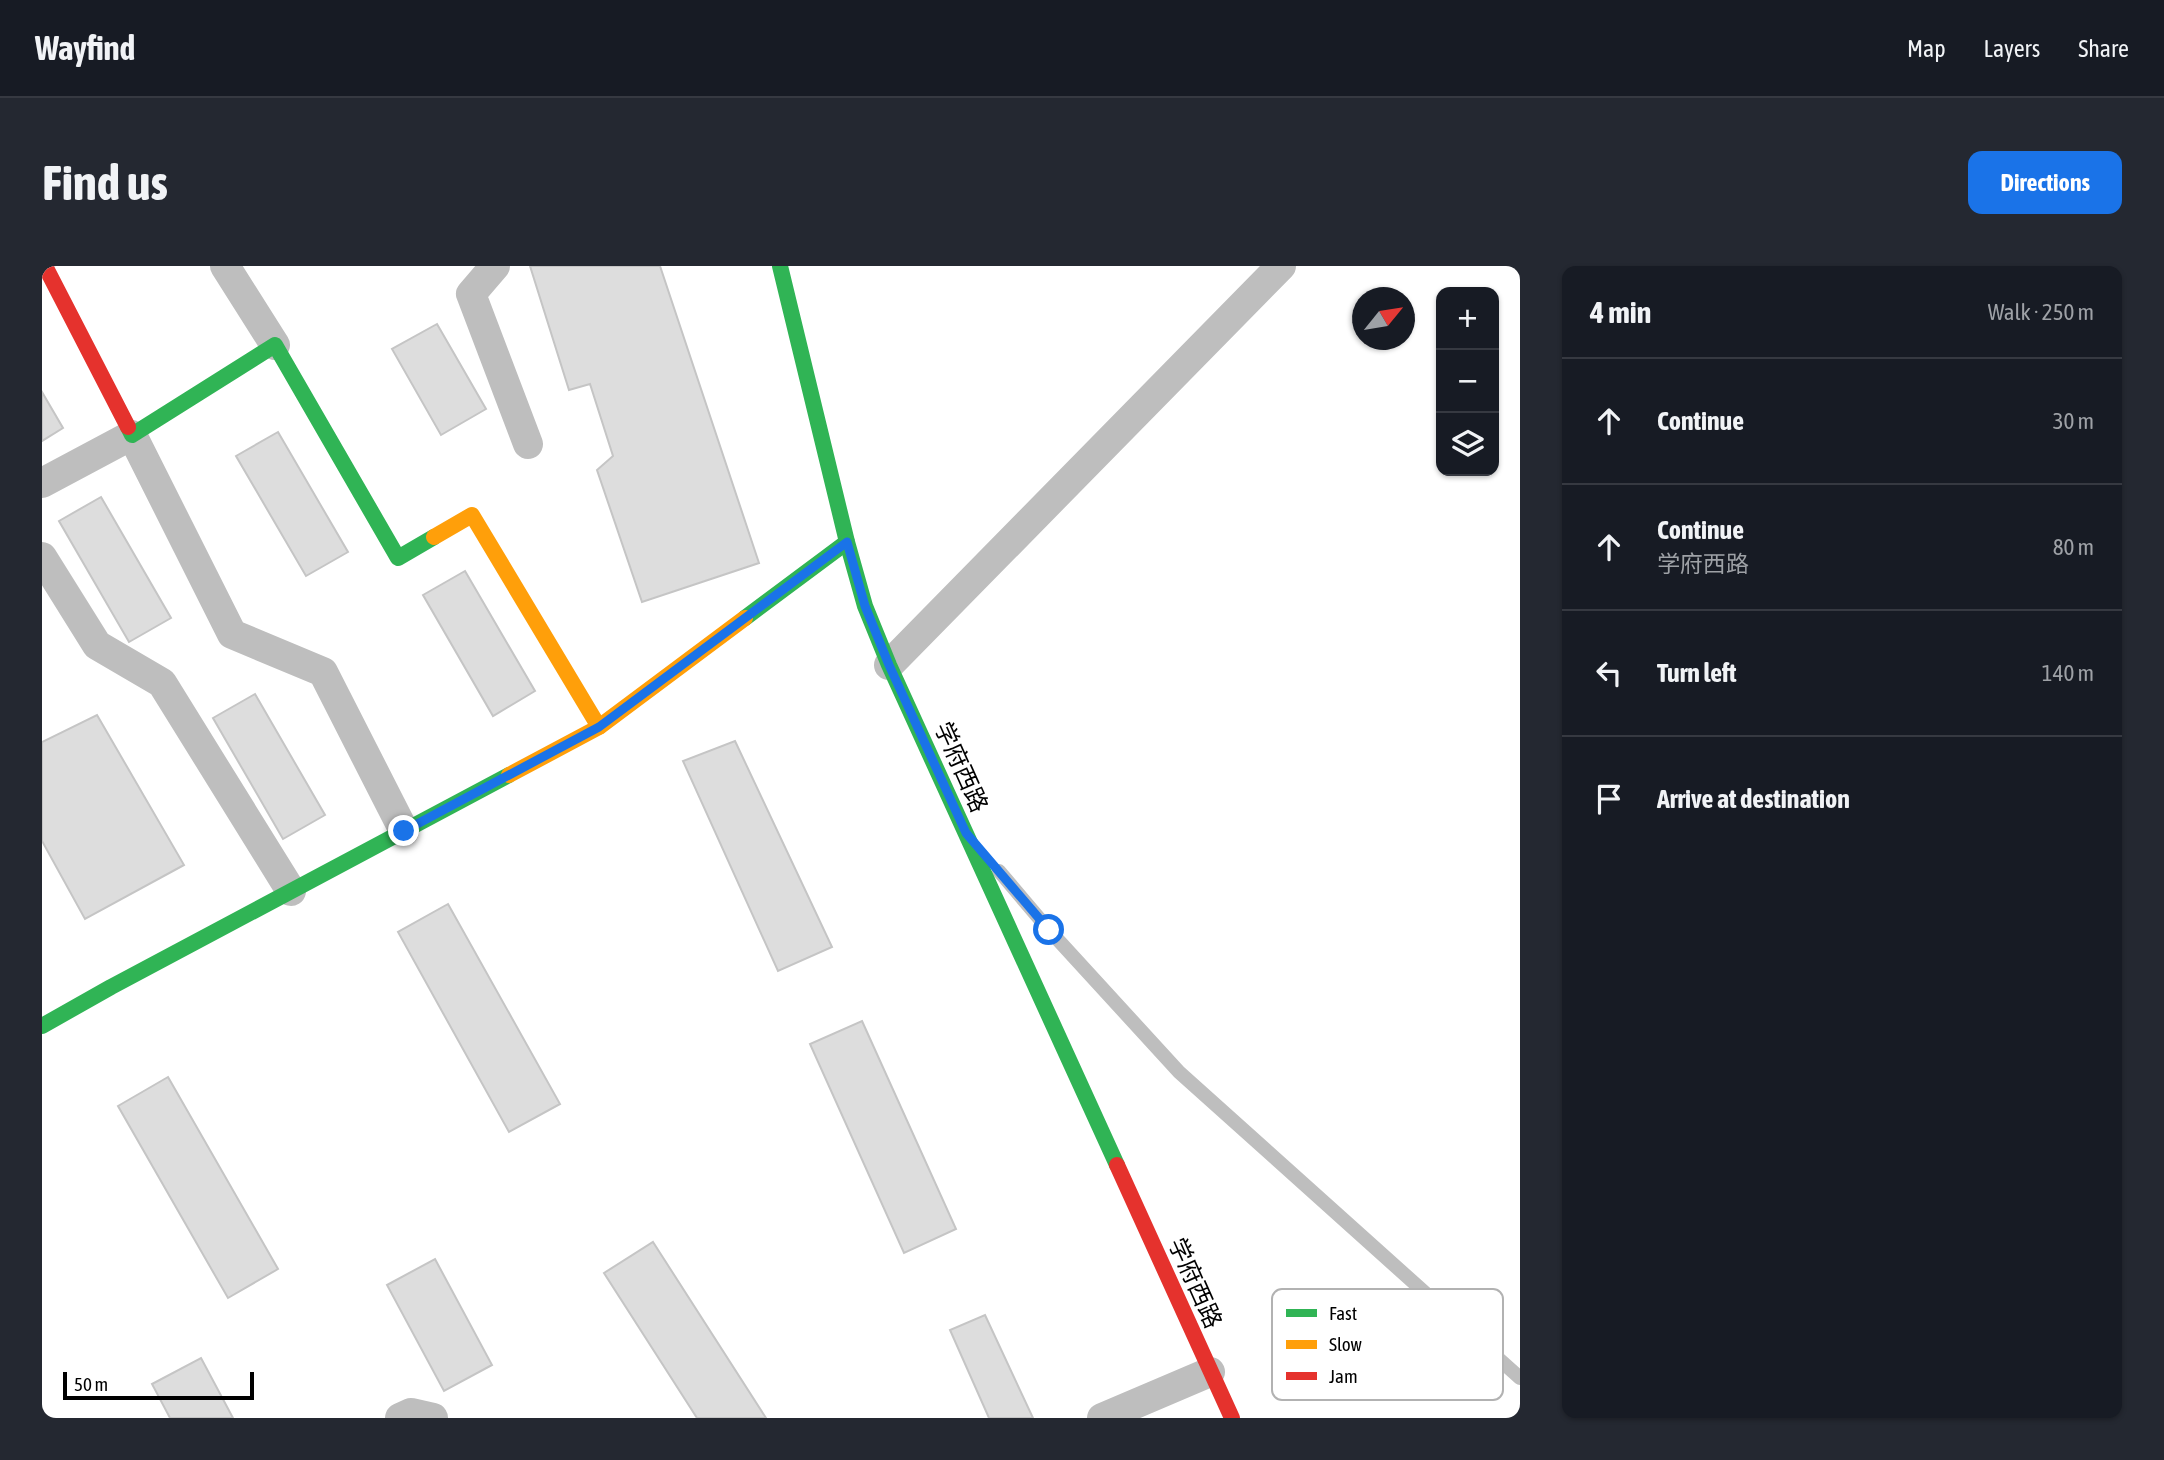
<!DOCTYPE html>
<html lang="en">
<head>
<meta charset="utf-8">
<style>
	:root { --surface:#171b24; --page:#242831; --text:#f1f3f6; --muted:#9ea1a6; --line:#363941; --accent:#1a73e8 }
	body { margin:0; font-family:"Asap Condensed","Noto Sans SC",sans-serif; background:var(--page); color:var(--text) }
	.controls { position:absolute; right:21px; top:21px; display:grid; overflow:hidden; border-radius:14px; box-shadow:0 2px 5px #0004 }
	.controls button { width:63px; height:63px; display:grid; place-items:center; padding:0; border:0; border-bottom:2px solid var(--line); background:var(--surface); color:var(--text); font:35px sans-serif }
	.compass { position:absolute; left:1310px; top:21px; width:63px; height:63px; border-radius:50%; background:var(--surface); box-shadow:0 2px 5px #0004; rotate:60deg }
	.scale { position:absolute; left:21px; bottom:18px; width:191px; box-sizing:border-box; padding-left:7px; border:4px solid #000; border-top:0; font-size:19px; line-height:24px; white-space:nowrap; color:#000; -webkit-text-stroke:5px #fff; paint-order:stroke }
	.stop { position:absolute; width:21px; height:21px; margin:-16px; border:5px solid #1a73e8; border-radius:50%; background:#fff }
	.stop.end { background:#1a73e8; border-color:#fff; box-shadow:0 2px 7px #0008 }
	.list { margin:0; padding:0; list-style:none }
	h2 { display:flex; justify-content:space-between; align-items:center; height:91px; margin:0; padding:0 28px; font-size:30px }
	h2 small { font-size:23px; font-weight:400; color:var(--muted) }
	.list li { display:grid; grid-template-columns:46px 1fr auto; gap:21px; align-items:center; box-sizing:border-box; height:126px; padding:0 28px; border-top:2px solid var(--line) }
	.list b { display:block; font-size:26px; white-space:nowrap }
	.list p { margin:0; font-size:23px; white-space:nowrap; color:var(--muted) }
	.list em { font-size:23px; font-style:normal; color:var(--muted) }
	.icon { flex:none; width:38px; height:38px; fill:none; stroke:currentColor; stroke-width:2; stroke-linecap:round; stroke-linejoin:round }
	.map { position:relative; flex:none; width:1478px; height:1152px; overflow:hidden; border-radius:14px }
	header { display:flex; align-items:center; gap:42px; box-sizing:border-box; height:98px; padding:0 35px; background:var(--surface); border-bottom:2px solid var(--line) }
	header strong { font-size:33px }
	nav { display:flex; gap:38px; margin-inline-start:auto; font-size:24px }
	.intro { display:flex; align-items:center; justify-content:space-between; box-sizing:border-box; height:168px; padding:0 42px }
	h1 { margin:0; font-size:49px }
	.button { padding:18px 32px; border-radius:14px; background:var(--accent); color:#fff; font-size:24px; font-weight:700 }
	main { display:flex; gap:42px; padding:0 42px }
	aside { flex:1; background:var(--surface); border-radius:14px; box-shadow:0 2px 5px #0004 }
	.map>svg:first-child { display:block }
	.building { fill:#ddd; stroke:#c5c5c5; stroke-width:2 }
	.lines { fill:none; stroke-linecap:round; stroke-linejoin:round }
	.lane { stroke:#bebebe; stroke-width:14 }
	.street { stroke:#bebebe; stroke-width:30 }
	.fast { stroke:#30b455; stroke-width:16 }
	.slow { stroke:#ff9f0a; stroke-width:16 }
	.jam { stroke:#e5322d; stroke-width:16 }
	.route { stroke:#1a73e8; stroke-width:9 }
	.labels { text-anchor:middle; stroke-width:7; stroke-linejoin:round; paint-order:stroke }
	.street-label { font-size:24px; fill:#000; stroke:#fff }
	.key { fill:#fff; stroke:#b2b2b2; stroke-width:2 }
	.key-label { font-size:19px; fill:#000 }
</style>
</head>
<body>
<header>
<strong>Wayfind</strong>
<nav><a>Map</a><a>Layers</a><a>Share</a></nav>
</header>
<div class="intro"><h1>Find us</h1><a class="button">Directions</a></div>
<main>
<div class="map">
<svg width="1478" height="1152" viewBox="0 0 1478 1152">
	<rect width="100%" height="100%" fill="#fff"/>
	<g class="building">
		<path d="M488 0H618L717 297 600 336 555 204 571 190 548 118 527 124Z"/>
		<path d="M395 58 444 143 399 169 350 83Z"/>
		<path d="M0 126 21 162 0 175Z"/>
		<path d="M236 166 306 286 264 310 194 190Z"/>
		<path d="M59 231 129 352 87 376 17 255Z"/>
		<path d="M423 305 493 425 451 450 381 329Z"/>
		<path d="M213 428 283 549 241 573 171 452Z"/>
		<path d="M55 449 142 599 43 653 0 575V476Z"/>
		<path d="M693 475 790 681 736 705 641 495Z"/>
		<path d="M406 638 518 838 467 866 356 666Z"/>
		<path d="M820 755 914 963 862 987 768 778Z"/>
		<path d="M126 811 236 1003 186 1032 76 840Z"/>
		<path d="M611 976 724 1152H655L562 1007Z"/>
		<path d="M393 993 450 1099 402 1125 345 1019Z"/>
		<path d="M943 1049 991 1152H947L908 1064Z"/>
		<path d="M159 1092 191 1152H128L110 1118Z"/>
	</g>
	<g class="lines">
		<path class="lane" d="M957 605 1007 664 1137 806 1478 1112"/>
		<g class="street">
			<path d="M183 0 233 79"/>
			<path d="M453 0 429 28 486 178"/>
			<path d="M0 217 90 169 190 368 281 406 362 565"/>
			<path d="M0 291 55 379 120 417 249 625"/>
			<path d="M847 399 1239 0"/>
			<path d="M358 1152 369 1147 391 1152"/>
			<path d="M1060 1152 1168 1106"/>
		</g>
		<g class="fast">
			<path d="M738 0 805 276 823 340 847 399 1075 899"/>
			<path d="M86 161 90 169 233 79 356 292 392 271"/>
			<path d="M703 352 805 276"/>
			<path d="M0 760 69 721 467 509"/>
		</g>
		<g class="slow">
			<path d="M392 271 430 249 557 461"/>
			<path d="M467 509 557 461 703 352"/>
		</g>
		<g class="jam">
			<path d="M3 0 86 161"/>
			<path d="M1075 899 1190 1152"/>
		</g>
	</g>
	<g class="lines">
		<path class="route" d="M362 565 557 461 805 276 823 340 847 399 924 567 1007 664"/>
	</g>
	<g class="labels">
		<g class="street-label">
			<text transform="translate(919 501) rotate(66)" y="8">学府西路</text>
			<text transform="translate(1153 1017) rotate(66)" y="8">学府西路</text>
		</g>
	</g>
	<rect x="1230" y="1023" width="231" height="111" rx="10" class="key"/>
	<rect x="1244" y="1043" width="31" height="8" fill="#30b455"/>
	<rect x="1244" y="1074" width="31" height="9" fill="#ff9f0a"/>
	<rect x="1244" y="1106" width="31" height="8" fill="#e5322d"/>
	<g class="key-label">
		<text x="1287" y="1054">Fast</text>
		<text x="1287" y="1085">Slow</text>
		<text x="1287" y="1117">Jam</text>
	</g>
</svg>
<div class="controls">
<button>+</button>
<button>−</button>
<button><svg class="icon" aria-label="layers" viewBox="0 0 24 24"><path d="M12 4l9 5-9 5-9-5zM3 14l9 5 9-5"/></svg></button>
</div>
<svg class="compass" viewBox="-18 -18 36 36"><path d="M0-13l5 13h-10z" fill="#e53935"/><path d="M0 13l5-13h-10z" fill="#9ea1a6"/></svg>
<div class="scale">50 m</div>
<div class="stop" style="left:1007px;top:664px"></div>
<div class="stop end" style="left:362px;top:565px"></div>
</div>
<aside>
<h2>4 min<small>Walk · 250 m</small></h2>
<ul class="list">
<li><svg class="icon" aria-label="ahead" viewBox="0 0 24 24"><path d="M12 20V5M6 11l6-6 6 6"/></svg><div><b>Continue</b></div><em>30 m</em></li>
<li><svg class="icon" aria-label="ahead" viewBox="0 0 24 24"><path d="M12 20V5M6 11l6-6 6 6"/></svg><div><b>Continue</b><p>学府西路</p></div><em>80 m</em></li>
<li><svg class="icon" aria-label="left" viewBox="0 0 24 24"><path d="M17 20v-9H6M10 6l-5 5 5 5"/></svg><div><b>Turn left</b></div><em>140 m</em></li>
<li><svg class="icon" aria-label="arrive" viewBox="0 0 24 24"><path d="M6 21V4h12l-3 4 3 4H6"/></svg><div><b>Arrive at destination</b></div></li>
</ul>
</aside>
</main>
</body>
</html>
